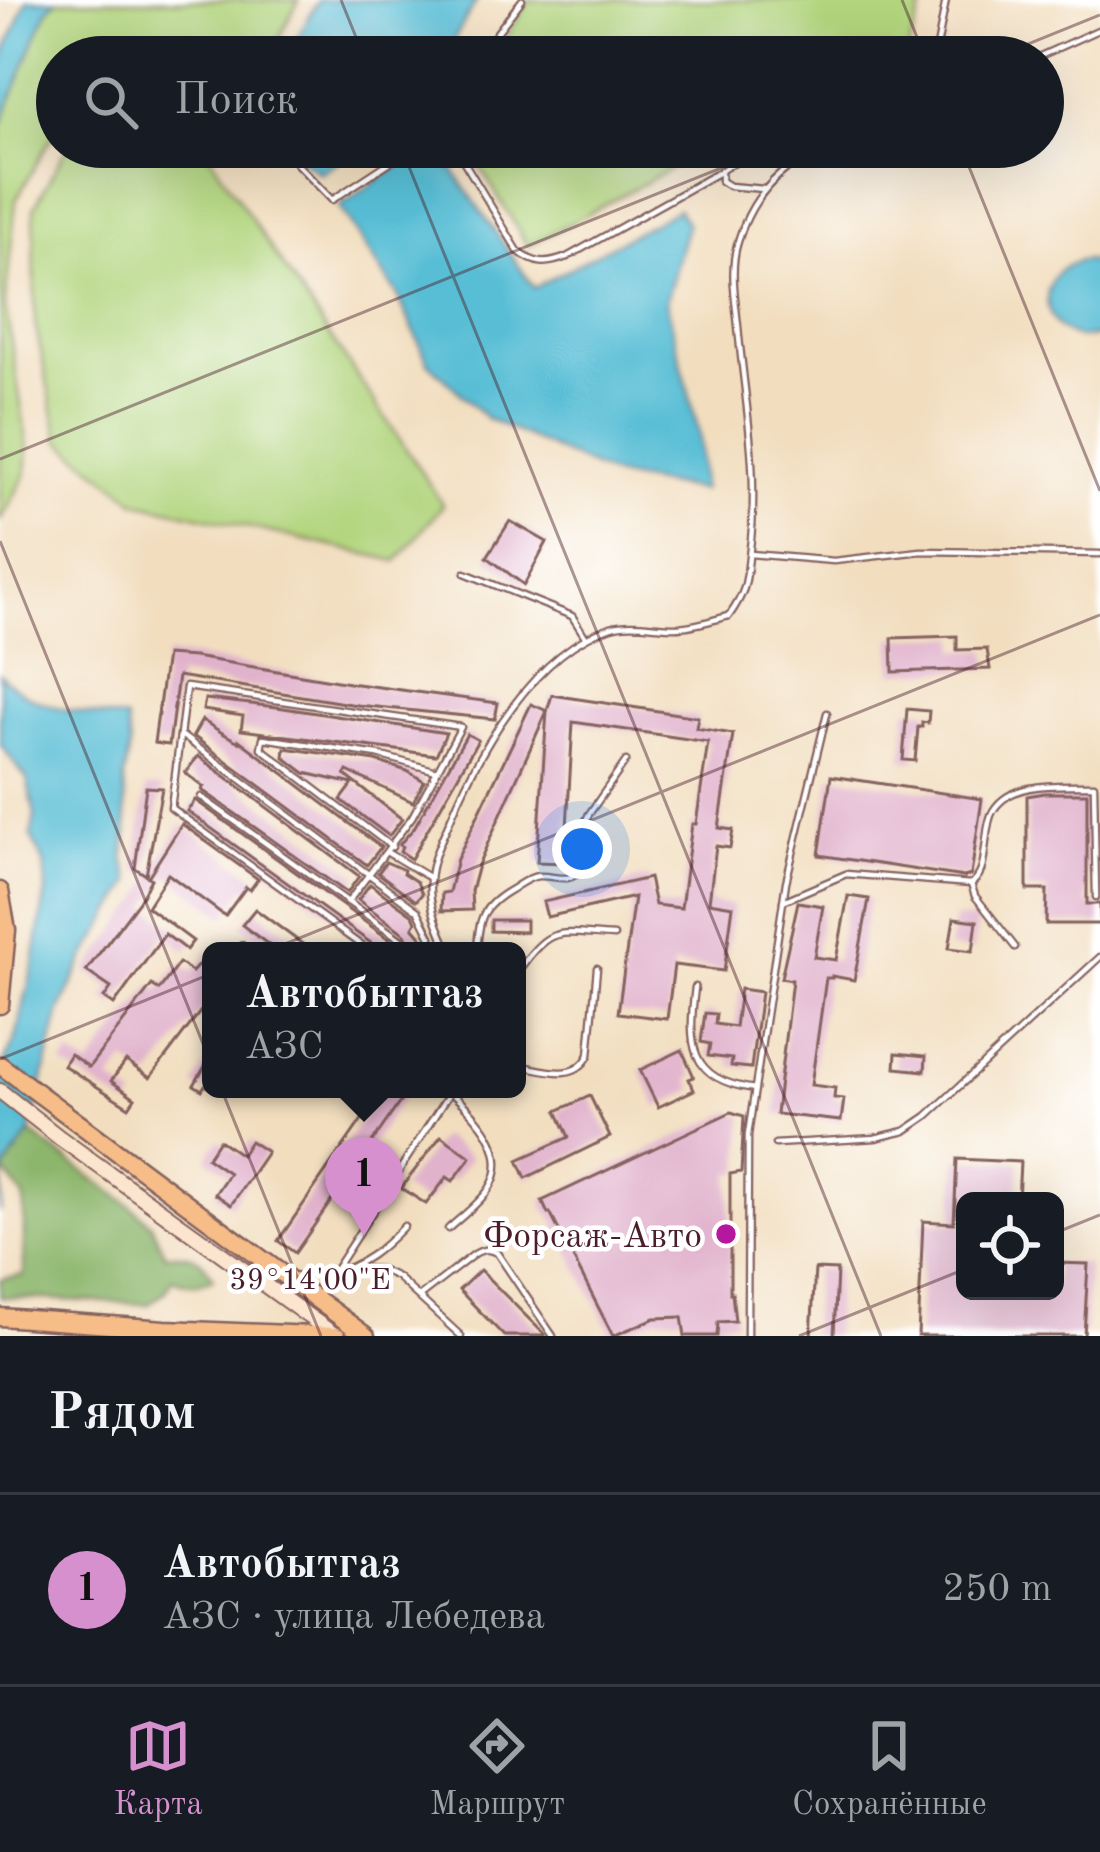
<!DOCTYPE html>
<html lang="ru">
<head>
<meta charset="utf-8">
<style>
	:root { --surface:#171b24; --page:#20242c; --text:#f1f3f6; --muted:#9ea1a6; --line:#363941; --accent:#d690ce }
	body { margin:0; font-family:"Old Standard TT",serif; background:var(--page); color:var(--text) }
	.controls { position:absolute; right:36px; bottom:36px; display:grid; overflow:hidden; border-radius:18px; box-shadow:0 12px 48px #0002 }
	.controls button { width:108px; height:108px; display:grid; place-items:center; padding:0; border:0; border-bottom:3px solid var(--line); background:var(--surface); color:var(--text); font:60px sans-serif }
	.you { position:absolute; left:582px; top:849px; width:42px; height:42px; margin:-30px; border:9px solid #fff; border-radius:50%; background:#1a73e8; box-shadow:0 0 0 18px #1a73e833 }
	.badge { display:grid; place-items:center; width:78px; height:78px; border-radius:50%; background:var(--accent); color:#111; font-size:39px; font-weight:700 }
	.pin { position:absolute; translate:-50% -99px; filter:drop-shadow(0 3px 6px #0008) }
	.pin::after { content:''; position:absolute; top:63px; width:42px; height:36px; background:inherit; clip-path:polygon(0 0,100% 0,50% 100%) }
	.popup { position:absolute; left:202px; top:942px; width:324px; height:156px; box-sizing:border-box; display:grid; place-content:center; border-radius:18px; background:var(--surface); filter:drop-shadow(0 3px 9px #0005); font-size:39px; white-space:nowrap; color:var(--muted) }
	.popup b { font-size:45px; color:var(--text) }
	.popup::after { content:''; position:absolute; left:50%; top:100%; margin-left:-24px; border:24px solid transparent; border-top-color:var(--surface) }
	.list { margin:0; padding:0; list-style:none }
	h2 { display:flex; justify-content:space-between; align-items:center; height:156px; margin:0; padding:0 48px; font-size:51px }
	h2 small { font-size:39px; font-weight:400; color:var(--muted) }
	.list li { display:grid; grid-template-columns:78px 1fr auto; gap:36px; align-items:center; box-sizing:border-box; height:192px; padding:0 48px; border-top:3px solid var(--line) }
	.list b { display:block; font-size:45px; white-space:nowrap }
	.list p { margin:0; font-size:39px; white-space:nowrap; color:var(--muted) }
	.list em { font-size:39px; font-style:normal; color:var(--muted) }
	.icon { flex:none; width:66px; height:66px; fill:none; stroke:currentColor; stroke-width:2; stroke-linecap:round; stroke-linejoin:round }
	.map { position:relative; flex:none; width:1100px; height:1336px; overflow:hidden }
	.search { position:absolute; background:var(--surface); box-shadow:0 12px 48px #0002; left:36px; right:36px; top:36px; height:132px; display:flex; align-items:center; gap:30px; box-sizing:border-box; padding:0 42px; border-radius:66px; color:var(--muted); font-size:45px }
	.sheet { height:348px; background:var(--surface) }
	nav { display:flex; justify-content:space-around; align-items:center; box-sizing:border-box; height:168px; border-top:3px solid var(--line); background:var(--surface); font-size:33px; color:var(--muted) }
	nav a { display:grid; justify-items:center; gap:6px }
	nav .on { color:var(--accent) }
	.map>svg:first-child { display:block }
	.green { fill:#b1d47c; stroke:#7e7a54; stroke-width:3 }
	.forest { fill:#8cb66c; stroke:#6b6a4c; stroke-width:3 }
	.water { fill:#58bed5; stroke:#516e80; stroke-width:3 }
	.building { fill:#e1b2cc }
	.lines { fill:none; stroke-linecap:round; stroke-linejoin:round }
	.service-casing { stroke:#85625f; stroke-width:9 }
	.secondary-casing { stroke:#85625f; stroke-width:18 }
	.trunk-casing { stroke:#85625f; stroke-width:21 }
	.service { stroke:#fff; stroke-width:4.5 }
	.secondary { stroke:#fce5cf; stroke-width:14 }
	.trunk { stroke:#f7bd88; stroke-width:16 }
	.ticks { fill:none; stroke:#4a1f2b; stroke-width:3; stroke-opacity:0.45 }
	.poi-dot { fill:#b5179e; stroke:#fff; stroke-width:4.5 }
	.labels { text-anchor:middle; stroke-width:9; stroke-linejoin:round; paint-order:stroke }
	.poi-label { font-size:36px; fill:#4a1f2b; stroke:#fff; text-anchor:end }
	.ticks-label { font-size:30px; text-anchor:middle; fill:#4a1f2b; stroke:#fff; stroke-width:9; stroke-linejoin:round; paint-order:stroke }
</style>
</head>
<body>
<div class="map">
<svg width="1100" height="1336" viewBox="0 0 1100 1336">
	<rect width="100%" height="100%" fill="#fff"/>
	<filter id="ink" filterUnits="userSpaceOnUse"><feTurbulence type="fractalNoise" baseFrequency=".00833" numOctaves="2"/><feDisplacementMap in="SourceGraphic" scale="24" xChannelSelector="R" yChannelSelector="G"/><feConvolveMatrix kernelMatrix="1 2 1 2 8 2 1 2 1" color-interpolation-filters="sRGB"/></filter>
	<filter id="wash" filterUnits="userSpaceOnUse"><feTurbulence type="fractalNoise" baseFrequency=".004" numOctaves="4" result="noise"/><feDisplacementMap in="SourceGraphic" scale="48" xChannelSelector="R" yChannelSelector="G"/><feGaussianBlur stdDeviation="2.7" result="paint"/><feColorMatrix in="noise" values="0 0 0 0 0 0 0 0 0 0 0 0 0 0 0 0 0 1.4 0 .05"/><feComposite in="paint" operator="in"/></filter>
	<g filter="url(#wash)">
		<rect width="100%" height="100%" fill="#f2debf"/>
		<g class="green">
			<path d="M56 0H299L276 44 247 57H226L186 36H139L108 57H57V127L16 200 5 304 28 448 26 474 0 522V127L46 12Z"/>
			<path d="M529 0H925L906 57H494Z"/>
			<path d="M67 147H205C281 268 365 385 443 505L397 561 137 502 59 440 35 323 34 208Z"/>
			<path d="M468 147H711L528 246Z"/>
		</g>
		<path class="forest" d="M30 1133 127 1203 151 1224 165 1255C189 1251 203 1257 213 1279 197 1286 189 1286 173 1279L165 1292 149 1304 0 1297V1279L24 1275V1197L4 1171Z"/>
		<g class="water">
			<path d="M27 0H56L46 12 0 127V64Z"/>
			<path d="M318 0H477L444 57H287Z"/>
			<path d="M294 147H360L320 173 300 159Z"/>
			<path d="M426 147H437L534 288 678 209 687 225 666 301 699 434 702 490 613 476 486 418 428 362 398 296 339 207Z"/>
			<path d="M1085 260 1100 264V335C1044 353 1023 270 1085 260Z"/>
			<path d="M0 674C33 710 80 712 126 720L130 745 124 779 127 836 124 859 131 882 84 959 60 1011 30 1133 4 1171 0 1213V1071L16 1038 34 962 46 890 44 863 31 836 35 815 27 779 0 744Z"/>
		</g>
		<g id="blocks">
			<g class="building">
				<path d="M510 521 547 542 524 585 487 557Z"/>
				<path d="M957 636V650L987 649 990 669 893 672 892 638Z"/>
				<path d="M166 655 194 657 349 683 498 703 495 719 357 705 178 676 169 745 154 743Z"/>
				<path d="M552 695 698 717 696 728 733 734 719 828 733 830 730 848 716 846 709 902 733 906 724 971 674 965 667 1019 618 1013 634 897 547 917 543 902 649 878 655 905 681 908 692 824H696L708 742 573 722 565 863 537 862 547 711Z"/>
				<path d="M205 699 277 707 446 733 436 755 241 730 243 716 203 710Z"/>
				<path d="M531 704 547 711 478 865 471 891 472 910 441 911 442 893 449 892 457 859Z"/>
				<path d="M907 709 929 711 928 723 922 722V727H918L915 761 903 760Z"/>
				<path d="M202 720 224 734 239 742V740L381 847 367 865 193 736Z"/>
				<path d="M467 734 478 740 411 859 400 852 402 847 399 845 414 828Z"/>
				<path d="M285 748 376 761 407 771 424 781 413 802 347 771 345 775 402 819 389 836 341 800 353 784 305 773 284 757Z"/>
				<path d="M198 756 359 876 347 893 202 790 204 787 185 773Z"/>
				<path d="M831 776 982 799 971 875 964 877 819 855Z"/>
				<path d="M146 787 162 788 146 875 135 868Z"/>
				<path d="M1045 793H1087V904H1100V924H1046L1047 890H1027V796Z"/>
				<path d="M195 800 396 944 404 945 407 938 405 934 358 900 370 884 413 915 416 922 413 927 426 942 440 951H382L187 811Z"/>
				<path d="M182 824 258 879 250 890 246 887 225 916 168 874 147 907 193 941 186 950 165 934 114 1005 104 998 111 988 86 971 139 901 151 879 148 877Z"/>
				<path d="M386 862 404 870 403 873 417 882 422 894 416 901 378 873Z"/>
				<path d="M848 896 869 899 854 980 832 976V978H826L811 1085 835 1088 834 1098 844 1099 841 1121 776 1114 792 980 781 978 798 902 823 906 814 957 836 960Z"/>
				<path d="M255 909 312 951H277L242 925Z"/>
				<path d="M954 918 977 921 973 951 949 948Z"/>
				<path d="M491 920H526V932L491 931Z"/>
				<path d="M211 951V1008L206 1004 150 1078 126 1061 111 1081 135 1098 129 1107 63 1065 70 1054 89 1067 152 985 159 990 179 963 192 972Z"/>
				<path d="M740 989 761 992 751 1068 731 1066 732 1059 708 1056 710 1044 701 1042 705 1013 716 1014 715 1024 735 1027Z"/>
				<path d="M682 1050 694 1077 689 1079 694 1090 658 1107 640 1070Z"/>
				<path d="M896 1053 926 1056 925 1071 895 1068Z"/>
				<path d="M211 1056V1089L205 1085 202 1090 194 1085Z"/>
				<path d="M383 1089H409L295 1253 278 1241Z"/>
				<path d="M590 1096 610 1137 526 1178 518 1160 569 1137 557 1111Z"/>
				<path d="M731 1112 744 1116 741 1172 730 1174V1293H732L735 1321 718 1322 717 1336H685L682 1317 655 1318 613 1336 550 1213 548 1214 542 1201Z"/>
				<path d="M441 1136 471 1157 453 1181 447 1177 426 1204 401 1188Z"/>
				<path d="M219 1140 241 1155 250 1141 267 1152 231 1205 215 1194 229 1173 207 1158Z"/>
				<path d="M957 1159 1020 1162 1018 1201H965V1291H1055V1263L1088 1264 1084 1336H918L923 1221 954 1223Z"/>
				<path d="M815 1269 837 1270 834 1336H811Z"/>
				<path d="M480 1270 543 1333 545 1336H504L459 1290Z"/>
			</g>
		</g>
	</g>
	<g filter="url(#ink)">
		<use href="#blocks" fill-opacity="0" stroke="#85625f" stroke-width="3"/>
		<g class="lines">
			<defs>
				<g id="service">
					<path d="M478 57 522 0"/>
					<path d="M935 57 946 0"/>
					<path d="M1038 57 1100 29"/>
					<path d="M286 147 296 163 332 200 413 147"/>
					<path d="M455 147 518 251C535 265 546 265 567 257L721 171"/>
					<path d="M764 189 729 186 721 181V171L729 165 773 147"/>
					<path d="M750 554 834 561 921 551 1100 554"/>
					<path d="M465 573 572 616 586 638"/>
					<path d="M181 735 418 911 431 937"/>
					<path d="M201 797 400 939"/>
					<path d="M392 847 261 748 263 738 378 755 437 771"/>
					<path d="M388 853 430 878"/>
					<path d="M971 884 975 896 1015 947"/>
					<path d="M783 901 846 874 971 884C983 875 983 863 985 849 987 837 987 821 993 811 1012 779 1064 786 1094 785L1096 897"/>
					<path d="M348 902 412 817 461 727 186 687 171 808 369 951"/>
					<path d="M242 945 250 951"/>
					<path d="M449 951C439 928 428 906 430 881 431 859 442 839 450 820 479 750 534 652 611 627 630 621 655 627 675 627 693 627 712 620 729 616 748 589 746 580 750 548 759 478 746 406 739 337 737 308 729 273 737 245 750 198 780 165 826 147"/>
					<path d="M477 951C479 917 482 906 512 889 520 884 529 877 538 876 556 875 569 885 582 869L583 827 589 814 626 761"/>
					<path d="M517 973C551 923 558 933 614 936"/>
					<path d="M695 987C688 1044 688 1080 755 1089"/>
					<path d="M517 1065C543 1069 575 1083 589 1055L597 968"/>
					<path d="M775 1144 875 1138 905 1131 927 1116 1100 957"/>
					<path d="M448 1229C461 1217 479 1204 489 1189 514 1152 475 1114 450 1092"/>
					<path d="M351 1268 380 1269 397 1277 461 1336"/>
					<path d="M330 1275C364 1264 380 1251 404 1226"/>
					<path d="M318 1296 452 1089"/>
					<path d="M419 1297 473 1255C482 1249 488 1248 497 1253L553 1336"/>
					<path d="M747 1336 748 1135 786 882 827 713"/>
				</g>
				<path id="secondary" d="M0 1091 60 1138 333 1334"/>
				<g id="trunk">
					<path d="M0 891 7 930 0 1005"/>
					<path d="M0 1065 366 1336"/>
					<path d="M0 1317 165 1329 337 1336"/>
				</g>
			</defs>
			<use href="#service" class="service-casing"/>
			<use href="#secondary" class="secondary-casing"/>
			<use href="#trunk" class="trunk-casing"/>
			<use href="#service" class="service"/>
			<use href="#secondary" class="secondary"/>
			<use href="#trunk" class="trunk"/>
		</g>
	</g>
	<path class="ticks" d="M341 0 364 57M902 0 925 57M996 57 1100 15M401 147 881 1336M961 147 1100 491M0 459 773 147M0 541 321 1336M0 1059 1100 615M1055 1233 1100 1215M799 1336 965 1269"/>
	<circle class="poi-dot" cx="726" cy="1234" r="12"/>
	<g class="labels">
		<g class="poi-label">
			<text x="702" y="1247">Форсаж-Авто</text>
		</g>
	</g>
	<g class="ticks-label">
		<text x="310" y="1289">39°14'00"E</text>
	</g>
</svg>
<div class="controls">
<button><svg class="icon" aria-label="locate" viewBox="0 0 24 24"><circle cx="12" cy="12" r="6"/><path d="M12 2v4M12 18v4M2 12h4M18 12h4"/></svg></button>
</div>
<div class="you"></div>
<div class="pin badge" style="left:364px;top:1236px">1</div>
<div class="popup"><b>Автобытгаз</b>АЗС</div>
<div class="search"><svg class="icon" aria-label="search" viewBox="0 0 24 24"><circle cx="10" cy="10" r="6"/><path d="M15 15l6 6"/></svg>Поиск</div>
</div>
<section class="sheet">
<h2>Рядом<small></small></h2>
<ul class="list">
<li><span class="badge">1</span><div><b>Автобытгаз</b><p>АЗС · улица Лебедева</p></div><em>250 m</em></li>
</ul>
</section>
<nav>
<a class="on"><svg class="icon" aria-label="map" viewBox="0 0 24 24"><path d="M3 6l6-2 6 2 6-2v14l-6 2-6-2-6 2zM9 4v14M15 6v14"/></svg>Карта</a>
<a><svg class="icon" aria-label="directions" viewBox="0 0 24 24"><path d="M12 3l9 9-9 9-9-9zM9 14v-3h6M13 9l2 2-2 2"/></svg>Маршрут</a>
<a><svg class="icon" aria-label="saved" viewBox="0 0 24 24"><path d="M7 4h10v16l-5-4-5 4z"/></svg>Сохранённые</a>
</nav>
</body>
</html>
